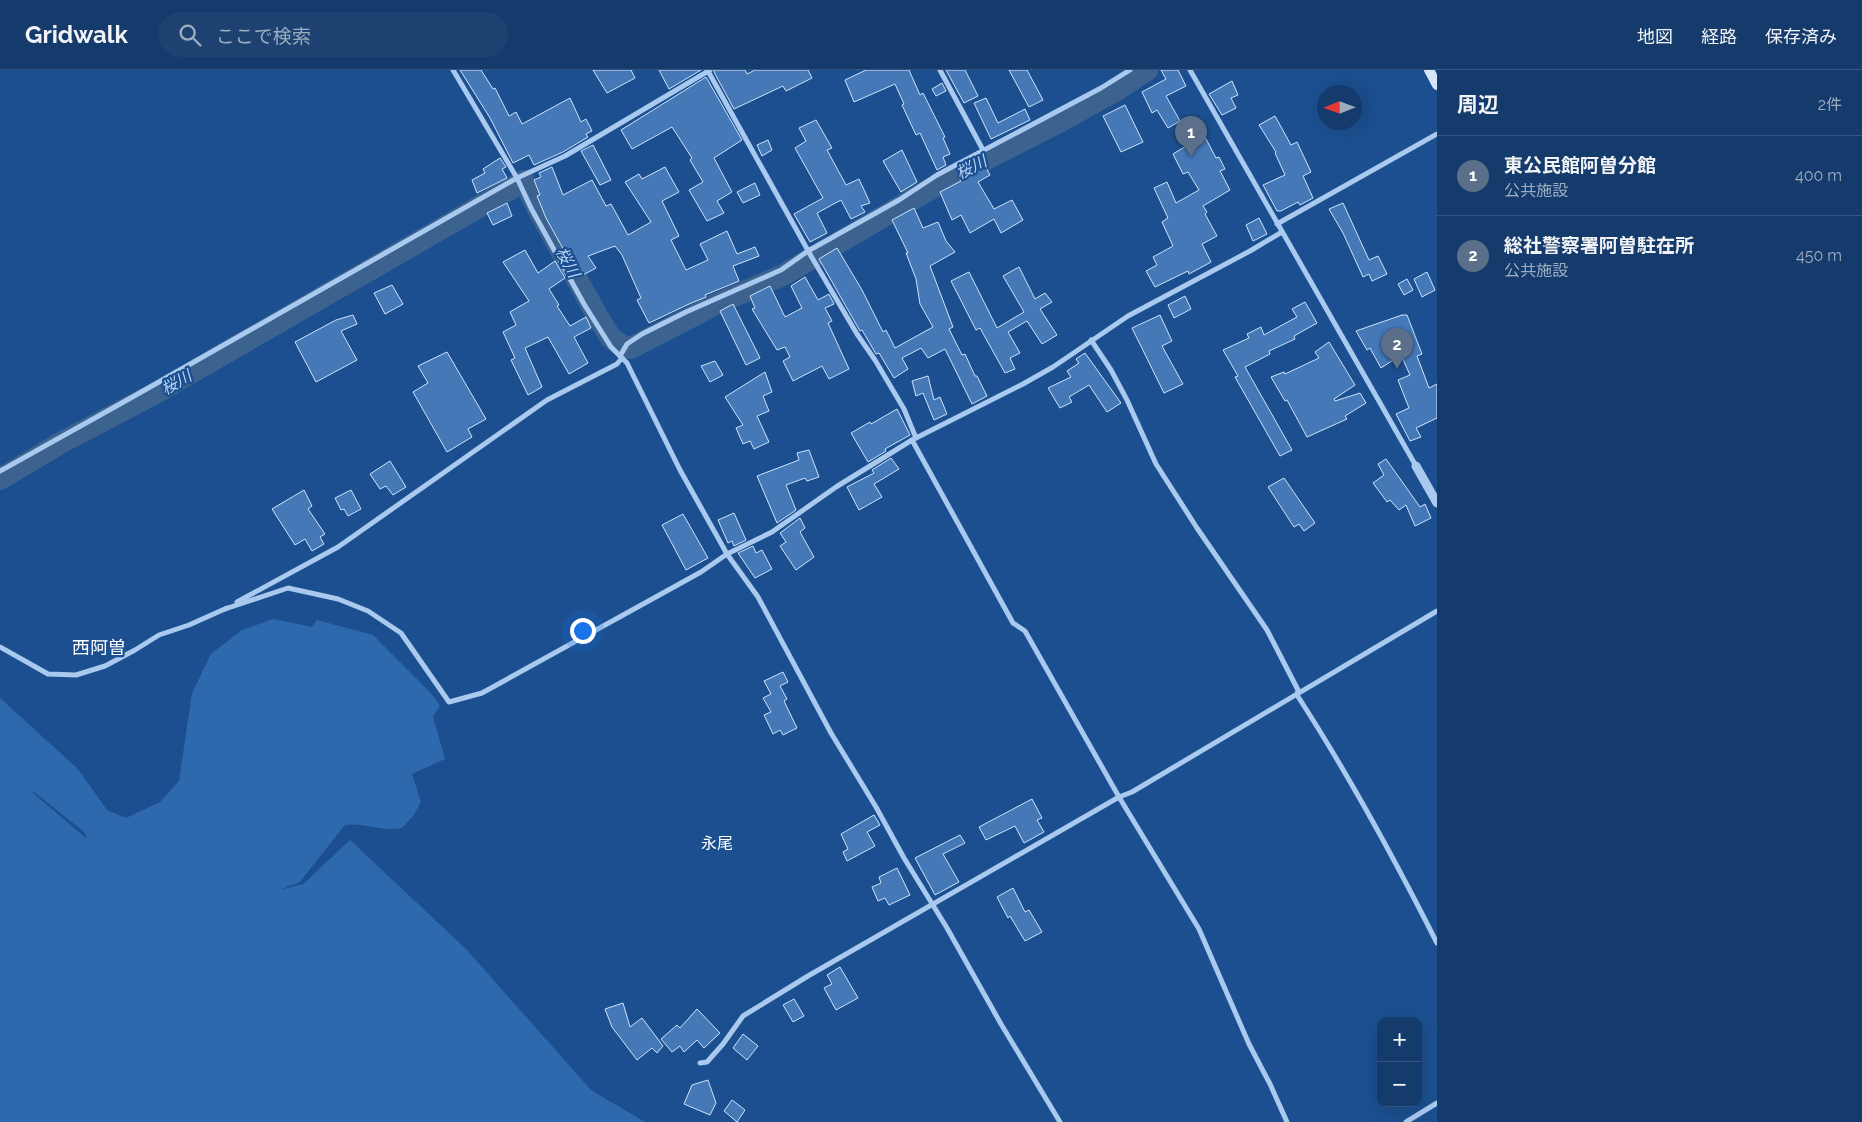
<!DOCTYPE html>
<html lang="ja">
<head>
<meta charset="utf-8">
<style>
	:root { --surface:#143b6b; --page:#1d4271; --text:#f1f3f6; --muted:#9dadc1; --line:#33557e; --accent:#90b9f0 }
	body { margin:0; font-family:Raleway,"Noto Sans JP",sans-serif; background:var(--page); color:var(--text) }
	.controls { position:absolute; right:15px; bottom:15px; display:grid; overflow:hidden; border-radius:10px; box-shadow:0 5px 20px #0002 }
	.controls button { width:45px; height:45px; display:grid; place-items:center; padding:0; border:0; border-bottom:1px solid var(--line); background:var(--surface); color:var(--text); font:25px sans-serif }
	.compass { position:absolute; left:1317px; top:15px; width:45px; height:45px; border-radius:50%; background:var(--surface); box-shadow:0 5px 20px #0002; rotate:269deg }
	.you { position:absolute; left:582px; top:560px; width:18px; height:18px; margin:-12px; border:4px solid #fff; border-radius:50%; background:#1a73e8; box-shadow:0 0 0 8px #1a73e833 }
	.badge { display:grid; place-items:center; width:32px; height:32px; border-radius:50%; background:var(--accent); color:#fff; font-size:16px; font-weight:700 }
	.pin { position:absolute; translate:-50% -41px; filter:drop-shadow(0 1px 2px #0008) }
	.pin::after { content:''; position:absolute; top:26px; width:18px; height:15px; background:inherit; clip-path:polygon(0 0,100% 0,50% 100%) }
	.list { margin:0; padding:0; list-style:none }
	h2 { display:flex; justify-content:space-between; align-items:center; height:65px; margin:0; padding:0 20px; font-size:21px }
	h2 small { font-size:16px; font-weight:400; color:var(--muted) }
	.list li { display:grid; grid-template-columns:32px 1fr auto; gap:15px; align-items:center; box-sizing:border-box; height:80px; padding:0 20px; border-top:1px solid var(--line) }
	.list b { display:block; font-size:19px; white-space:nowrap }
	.list p { margin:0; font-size:16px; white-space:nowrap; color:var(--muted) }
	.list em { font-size:16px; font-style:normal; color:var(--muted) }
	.icon { flex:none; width:28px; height:28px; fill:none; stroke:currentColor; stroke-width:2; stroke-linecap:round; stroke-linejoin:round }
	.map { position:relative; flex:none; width:1437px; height:1052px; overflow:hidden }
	header { display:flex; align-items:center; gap:30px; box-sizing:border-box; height:70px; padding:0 25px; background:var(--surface); border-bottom:1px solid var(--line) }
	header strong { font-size:24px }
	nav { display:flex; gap:28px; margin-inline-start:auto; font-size:18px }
	.search { width:350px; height:45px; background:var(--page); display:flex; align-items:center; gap:12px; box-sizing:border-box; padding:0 18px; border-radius:28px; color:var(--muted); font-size:19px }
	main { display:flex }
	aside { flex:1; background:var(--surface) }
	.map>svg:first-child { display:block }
	.green { fill:#2e69ad; fill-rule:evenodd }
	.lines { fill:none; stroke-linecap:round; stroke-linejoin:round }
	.river { stroke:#3c6290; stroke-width:22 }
	.building { fill:#4478b7; stroke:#cfe3fa }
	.minor { stroke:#a9c9ee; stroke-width:5 }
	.tertiary { stroke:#a9c9ee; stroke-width:9 }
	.secondary { stroke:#d6e6fa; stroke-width:10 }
	.labels { text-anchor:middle; stroke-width:4.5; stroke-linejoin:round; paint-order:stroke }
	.water-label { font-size:16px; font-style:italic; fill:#b5d3f5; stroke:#1b4f8f }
	.neighbourhood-label { font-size:16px; fill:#fff; stroke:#1b4f8f }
	.quarter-label { font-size:18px; fill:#fff; stroke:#1b4f8f }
</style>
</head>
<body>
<header>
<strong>Gridwalk</strong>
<div class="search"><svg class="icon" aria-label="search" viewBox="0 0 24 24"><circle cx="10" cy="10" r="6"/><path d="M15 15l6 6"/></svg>ここで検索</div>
<nav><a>地図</a><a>経路</a><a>保存済み</a></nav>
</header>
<main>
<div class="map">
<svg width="1437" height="1052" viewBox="0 0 1437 1052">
	<rect width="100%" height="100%" fill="#1b4f8f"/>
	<path class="green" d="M273 549 312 557 317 550 373 565 431 623 440 636 433 647 445 689 412 704 421 732 414 745 402 758C380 762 364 752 345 755L299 813 289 816 281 820 303 814 350 770 466 879 591 1020 645 1052H0V628L78 699 107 740 126 748 160 732 179 711 192 623 211 584 242 560ZM33 721 84 762 87 769 32 722Z"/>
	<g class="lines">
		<path class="river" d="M0 409 64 371 154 324 524 111 539 141 599 249 611 268 621 275 631 278 716 234 783 205 951 107 1063 50 1115 21 1147 0"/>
	</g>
	<g class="building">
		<path d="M460 0H481L493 19 495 18 509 46 516 42 522 54 570 28 581 52 586 49 592 61 586 64 588 67 563 82 534 95 529 85 513 93 490 48Z"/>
		<path d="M593 0H631L635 8 607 23Z"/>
		<path d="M659 0H701L669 19Z"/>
		<path d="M714 0H745L747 4 755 0H808L812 8 786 21 783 16 734 39 714 2Z"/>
		<path d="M866 0H909L920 25 923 23 945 67 943 68 950 84 943 87 946 95 937 100 920 63 916 65 902 35 904 34 895 14 854 32 845 10Z"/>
		<path d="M946 0H965L978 26 964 33Z"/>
		<path d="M1009 0H1027L1043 30 1029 37Z"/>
		<path d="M1161 0H1178L1186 16 1166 26 1180 51 1168 58 1157 40 1152 43 1142 22 1166 9Z"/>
		<path d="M706 7 742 70 714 88 732 122 717 131 724 143 707 151 689 120 703 112 690 90 692 88 672 57 632 79 621 60Z"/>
		<path d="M1232 11 1238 25 1231 28 1236 38 1222 45 1209 24Z"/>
		<path d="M942 13 946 21 936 26 932 19Z"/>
		<path d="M986 28 998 53 1025 39 1030 50 991 69 974 33Z"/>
		<path d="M1125 35 1143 72 1121 82 1103 46Z"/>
		<path d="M1275 46 1291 75 1297 72 1311 102 1303 106 1313 128 1300 135 1298 132 1281 141H1277L1263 115 1285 105 1275 83 1276 82 1259 55Z"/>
		<path d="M816 50 832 78 827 80 846 115 859 109 870 133 861 136 865 142 851 149 841 130 817 143 827 163 810 172 794 144 823 128 795 78 806 71 799 58Z"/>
		<path d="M1204 65 1216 88 1219 87 1225 99 1220 101 1230 120 1203 136 1207 142 1205 144 1217 166 1202 174 1211 192 1189 204 1188 201 1155 217 1146 201 1157 195 1153 187 1173 176 1162 152 1168 148 1154 118 1167 112 1176 133 1199 120 1188 102 1183 104 1173 84Z"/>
		<path d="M768 70 772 80 762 86 757 75Z"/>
		<path d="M593 75 611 110 600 115 581 81Z"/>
		<path d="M902 80 917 112 901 122 883 91Z"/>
		<path d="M500 88 506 97 502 99 507 108 477 123 472 110 485 103 483 99Z"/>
		<path d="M984 94 990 105 978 112 994 139 1012 130 1023 150 1001 163 994 149 970 163 961 145 952 150 940 122 961 111 959 108Z"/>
		<path d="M552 97 563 125 592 110 606 136 611 134 628 165 651 152 625 112 639 104 642 109 665 97 679 122 662 131 679 166 671 170 686 200 708 190 700 174 727 161 737 184 755 177 759 186 733 196 739 211 705 225 706 227 689 234 649 253 637 230 641 228 622 185 615 176 588 186 596 198 583 205 579 199 572 204 563 186 566 184 546 148 537 126 540 125 534 110 541 107 539 103Z"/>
		<path d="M755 113 760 125 743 133 737 122Z"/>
		<path d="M507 133 512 146 493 155 487 143Z"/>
		<path d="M1343 133 1369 190 1378 186 1387 204 1372 211 1369 204 1363 207 1343 163 1329 139Z"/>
		<path d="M914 138 923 158 938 152 946 171 955 182 930 196 953 257 949 259 962 285 965 284 975 306H977L987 326 972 334 945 279 928 288 921 278 902 288 908 299 894 308 879 283 876 284 862 260 860 261 819 189 837 178 862 220 883 262 886 260 895 278 933 257 920 234 916 209 906 183H908L892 150Z"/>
		<path d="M1259 148 1267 164 1253 171 1246 155Z"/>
		<path d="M525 180 538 203 555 191 565 208 549 219 559 235 557 236 570 256 586 247 591 258 574 267 588 293 569 304 548 267 525 278 542 317 528 325 511 290 515 288 503 262 516 255 510 242 529 231 503 192Z"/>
		<path d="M1019 197 1035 229 1045 223 1052 232 1040 239 1057 265 1042 274 1027 251 1008 262 1020 283 1010 288 1015 299 1005 303 980 258 976 260 951 211 969 202 997 258 1024 242 1003 206Z"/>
		<path d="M1427 202 1435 220 1422 227 1414 209Z"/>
		<path d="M805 207 818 230 829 224 834 234 825 238 832 251 828 253 849 299 829 309 822 296 793 311 783 291 790 287 785 277 777 280 752 239 755 238 750 226 770 216 785 247 802 238 791 216Z"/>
		<path d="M1407 209 1413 220 1404 225 1398 214Z"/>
		<path d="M392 215 403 234 385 244 374 223Z"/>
		<path d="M1185 226 1191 239 1174 248 1168 235Z"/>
		<path d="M1305 232 1317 253 1294 266 1295 269 1269 281 1270 284 1245 297 1292 380 1280 386 1235 307 1238 306 1223 280 1249 268 1247 264 1261 257 1264 265 1297 247 1292 239Z"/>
		<path d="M733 234 760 288 746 295 720 241Z"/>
		<path d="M353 245 357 254 341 261 357 290 316 312 295 272 336 250Z"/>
		<path d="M1160 245 1172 271 1162 276 1183 314 1164 323 1132 258Z"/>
		<path d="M1402 245H1407L1422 284 1417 286 1429 318 1437 314V348L1416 358 1421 367 1410 371 1396 344 1409 338 1398 310 1410 305 1401 285 1381 298 1370 278 1367 280 1356 261Z"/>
		<path d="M1329 272 1355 315 1334 329 1335 331 1360 323 1366 333 1345 346 1347 349 1307 367 1287 330 1285 331 1271 307 1284 302 1285 304 1319 288 1315 282Z"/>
		<path d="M447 282 486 349 468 359 472 367 447 382 413 322 428 313 418 296Z"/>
		<path d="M1085 283 1121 333 1107 342 1089 315 1069 327 1072 332 1060 338 1048 318 1071 307 1067 301 1079 293 1076 289Z"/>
		<path d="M715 291 723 305 710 312 701 296Z"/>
		<path d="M765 302 772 322 763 326 769 341 757 346 769 372 754 379 750 371 743 374 736 358 743 355 725 327Z"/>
		<path d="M928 306 934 330 940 327 947 344 934 350 923 323 916 326 912 311Z"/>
		<path d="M897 339 910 365 885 379 886 381 868 392 851 363 870 352 871 354Z"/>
		<path d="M809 380 819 407 807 411 805 408 786 415 796 440 777 453 757 406 799 390 797 383Z"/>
		<path d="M891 388 899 399 874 414 882 427 859 440 847 417 874 403 872 400Z"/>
		<path d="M1386 389 1420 437 1425 434 1431 448 1415 456 1406 435 1399 440 1390 430 1387 432 1373 413 1384 405 1378 394Z"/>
		<path d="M390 391 406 417 393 425 386 416 380 419 370 404Z"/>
		<path d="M1284 408 1315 453 1304 461 1299 454 1294 457 1268 417Z"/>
		<path d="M304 420 312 436 308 439 325 464 320 467 324 474 312 481 305 469 295 475 272 439Z"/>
		<path d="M351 420 361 439 348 446 344 439 341 440 335 428Z"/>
		<path d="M734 443 746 470 734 476 732 471 728 473 718 450Z"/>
		<path d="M683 444 708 488 686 500 662 455Z"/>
		<path d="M800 448 805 458 800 462 814 487 796 500 780 476 786 472 780 463Z"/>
		<path d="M753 476 756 483 762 480 772 499 755 508 738 483Z"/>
		<path d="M783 602 788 612 780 616 787 629 784 631 797 658 783 665 780 660 773 664 764 645 771 642 763 628 771 624 764 611Z"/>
		<path d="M1032 729 1042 748 1037 750 1044 762 1024 773 1015 756 986 770 979 757Z"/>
		<path d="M874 745 880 755 867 762 875 776 847 791 843 782 848 779 841 764Z"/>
		<path d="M960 765 965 773 943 784 959 812 935 825 915 788Z"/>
		<path d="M897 798 910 825 889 835 885 828 878 831 872 817 881 813 879 807Z"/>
		<path d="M1013 818 1025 842 1029 840 1042 862 1025 871 1010 846 1008 848 997 827Z"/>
		<path d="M840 897 858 928 836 940 824 918 832 914 827 905Z"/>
		<path d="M794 929 804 946 793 952 783 935Z"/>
		<path d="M623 933 630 957 642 948 663 976 657 983 652 978 637 990 612 957 605 939Z"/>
		<path d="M697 939 720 963 704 978 697 970 684 982 680 976 672 982 661 969 677 955 680 958Z"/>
		<path d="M743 964 758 976 747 990 733 978Z"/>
		<path d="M708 1010 716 1033 710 1045 684 1034 692 1015Z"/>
		<path d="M732 1030 745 1040 737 1052 724 1041Z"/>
	</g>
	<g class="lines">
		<g class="minor">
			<path d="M453 0 517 108 531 138 584 234 611 277 627 293 680 400 727 484 758 527 831 663 876 737 904 788 947 858 1001 954 1060 1052"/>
			<path d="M940 0 983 80"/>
			<path d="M1190 0 1416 396"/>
			<path d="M708 1 811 186 857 264 875 290 904 339 916 368"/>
			<path d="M1277 154 1437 64"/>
			<path d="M1091 270 1111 300 1127 330 1156 394 1197 458 1267 560 1298 620 1297 625C1349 705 1394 788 1437 873"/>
			<path d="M620 286 627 274 642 264 686 242 781 200 808 181 899 130 937 105 1101 18 1130 0"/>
			<path d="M912 370 1013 553 1025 561 1119 727 1199 859 1249 974 1270 1014 1287 1052"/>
			<path d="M0 401 136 325 517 108 565 86 710 0"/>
			<path d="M237 532 338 477 547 330 617 294 622 288"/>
			<path d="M225 539 288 518 338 529 368 541 401 563 449 632 482 623 701 502 727 484 772 462 836 417 912 370 1023 314 1053 297 1128 246 1250 181 1282 162"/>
			<path d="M0 577 48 604 76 605 105 596 135 580 159 565 189 555 227 538"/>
			<path d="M700 993 707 992 723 974 743 946 808 906 1119 727 1132 722 1437 541"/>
			<path d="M1406 1052 1437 1033"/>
		</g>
		<path class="tertiary" d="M1416 396 1437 433"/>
		<path class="secondary" d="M1429 0 1437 15"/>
	</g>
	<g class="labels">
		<g class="water-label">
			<text transform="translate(971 97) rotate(-27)" y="6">桜川</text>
			<text transform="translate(568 192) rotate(62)" y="6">桜川</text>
			<text transform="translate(176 312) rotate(-30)" y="6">桜川</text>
		</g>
		<g class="neighbourhood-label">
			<text x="717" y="779">永尾</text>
		</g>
		<g class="quarter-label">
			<text x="99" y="584">西阿曽</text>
		</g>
	</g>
</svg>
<div class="controls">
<button>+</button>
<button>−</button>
</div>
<svg class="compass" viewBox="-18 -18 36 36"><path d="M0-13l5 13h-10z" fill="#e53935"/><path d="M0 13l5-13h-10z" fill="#9dadc1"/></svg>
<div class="you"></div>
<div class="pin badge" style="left:1191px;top:87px;background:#5c6f8a">1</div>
<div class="pin badge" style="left:1397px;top:299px;background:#5c6f8a">2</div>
</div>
<aside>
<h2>周辺<small>2件</small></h2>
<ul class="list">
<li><span class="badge" style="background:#5c6f8a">1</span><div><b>東公民館阿曽分館</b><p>公共施設</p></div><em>400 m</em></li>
<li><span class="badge" style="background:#5c6f8a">2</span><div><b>総社警察署阿曽駐在所</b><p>公共施設</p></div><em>450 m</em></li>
</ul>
</aside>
</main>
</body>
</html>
